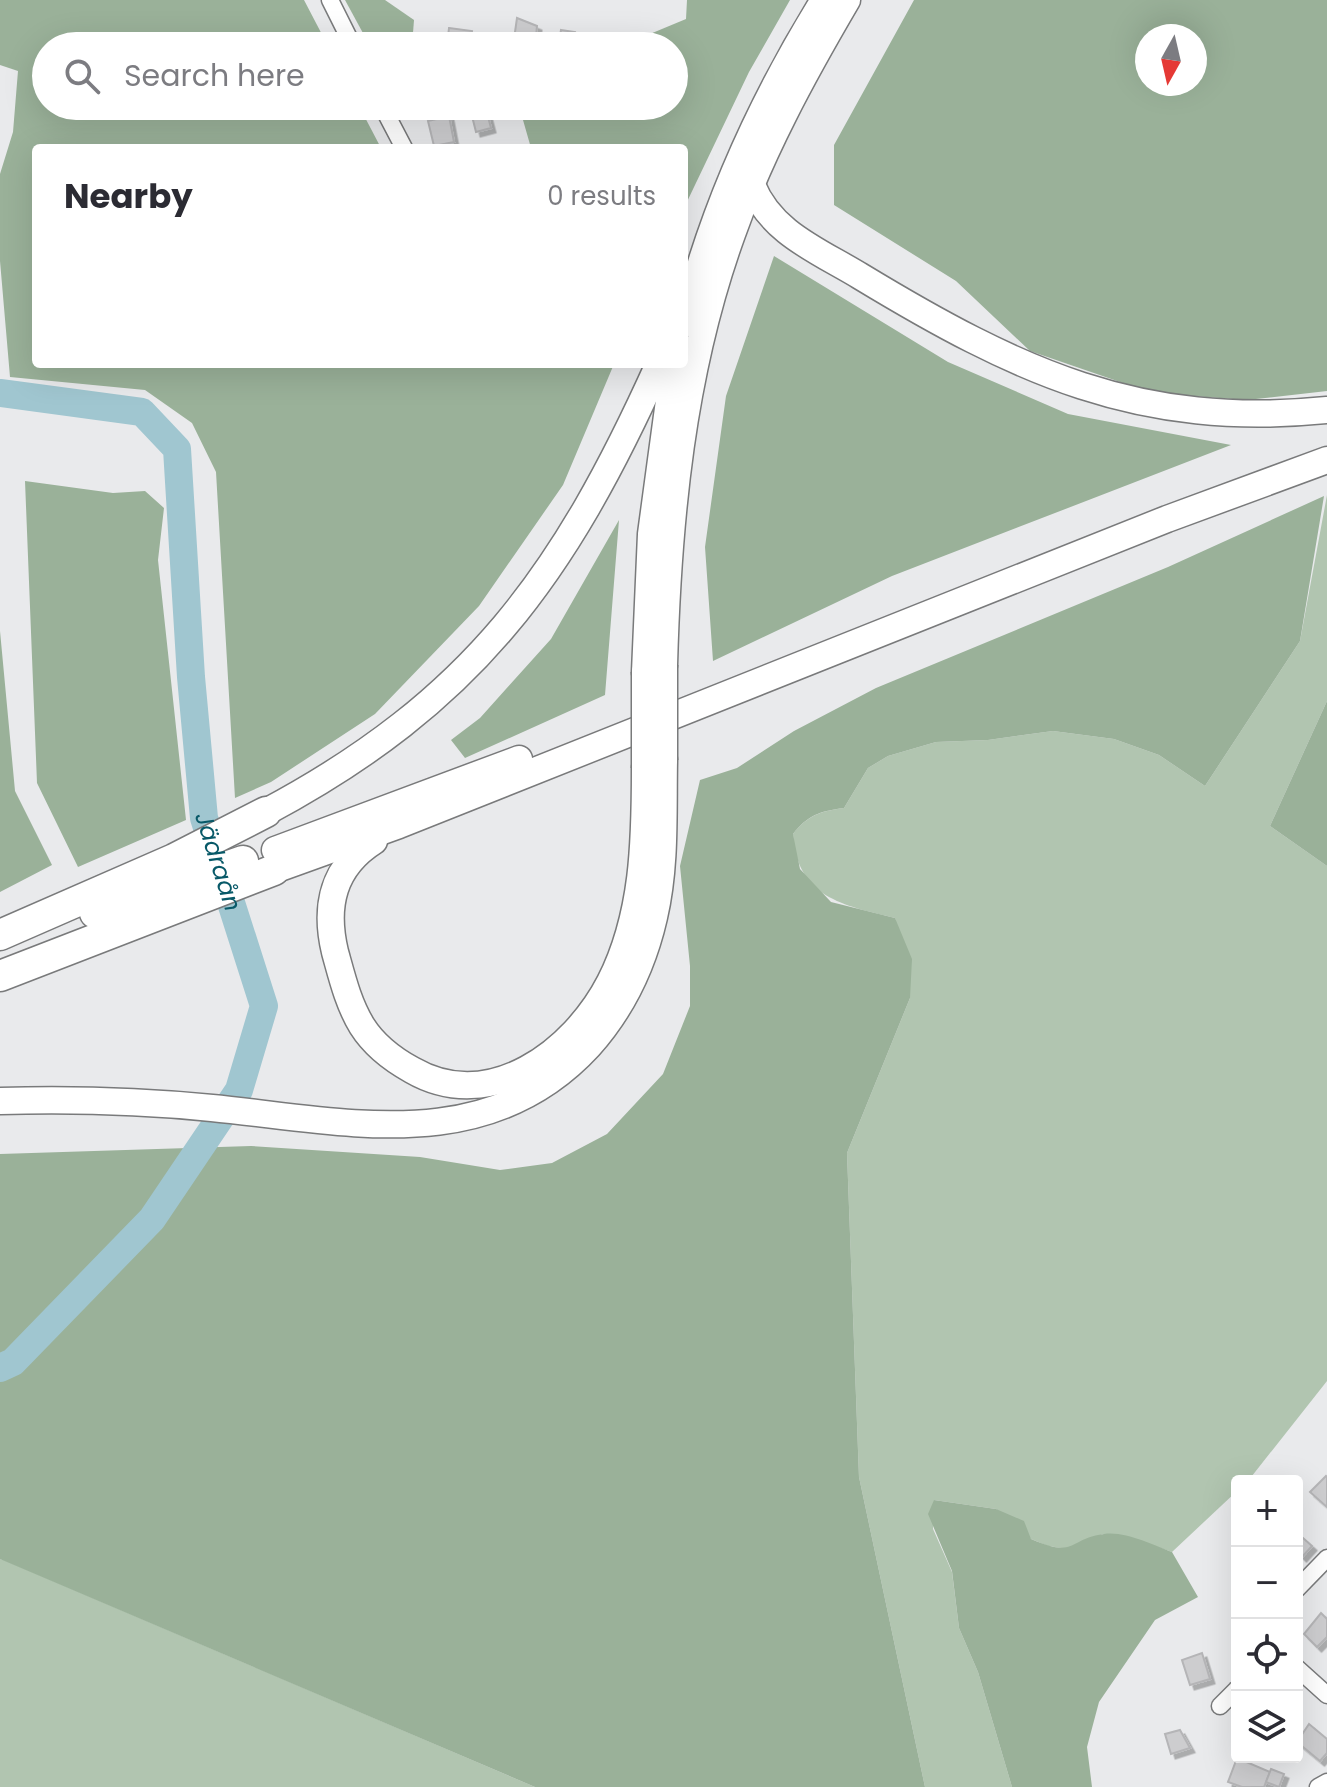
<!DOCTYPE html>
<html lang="en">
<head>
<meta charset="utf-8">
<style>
	:root { --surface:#fff; --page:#f7f7f7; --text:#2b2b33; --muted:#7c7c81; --line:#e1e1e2 }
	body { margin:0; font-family:Poppins,sans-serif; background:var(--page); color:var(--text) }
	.controls { position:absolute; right:24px; bottom:24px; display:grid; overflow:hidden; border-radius:8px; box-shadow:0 8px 32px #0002 }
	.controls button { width:72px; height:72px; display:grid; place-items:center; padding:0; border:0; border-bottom:2px solid var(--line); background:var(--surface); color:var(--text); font:40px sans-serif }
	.compass { position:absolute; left:1135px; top:24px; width:72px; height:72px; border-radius:50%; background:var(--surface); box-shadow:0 8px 32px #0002; rotate:188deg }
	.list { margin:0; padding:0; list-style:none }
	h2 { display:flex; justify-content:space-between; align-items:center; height:104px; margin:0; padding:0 32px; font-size:34px }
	h2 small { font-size:26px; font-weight:400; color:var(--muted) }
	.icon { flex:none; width:44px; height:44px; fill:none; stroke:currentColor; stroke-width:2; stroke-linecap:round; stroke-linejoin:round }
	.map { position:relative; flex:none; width:1327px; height:1787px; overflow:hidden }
	.search { position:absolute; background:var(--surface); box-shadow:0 8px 32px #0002; left:32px; top:32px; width:656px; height:88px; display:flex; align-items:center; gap:20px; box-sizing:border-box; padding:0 28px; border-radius:44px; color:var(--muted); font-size:30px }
	.panel { position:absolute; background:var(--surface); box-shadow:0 8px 32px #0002; left:32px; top:144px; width:656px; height:224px; border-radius:8px }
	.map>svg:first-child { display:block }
	.green { fill:#b1c5b0 }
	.forest { fill:#9ab199; fill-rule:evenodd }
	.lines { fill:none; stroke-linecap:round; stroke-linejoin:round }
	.river { stroke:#a0c6d0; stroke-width:28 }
	.building { fill:#cdcdcf; stroke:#b5b5b7; stroke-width:2; filter:url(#shadow) }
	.minor-casing { stroke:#797a7b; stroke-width:19 }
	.trunk-casing { stroke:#797a7b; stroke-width:29 }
	.motorway-casing { stroke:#797a7b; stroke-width:33 }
	.minor { stroke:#fff; stroke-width:16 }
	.trunk { stroke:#fff; stroke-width:26 }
	.motorway { stroke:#fff; stroke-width:30 }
	.trunk-bridge-casing { stroke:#797a7b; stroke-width:29; stroke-linecap:butt }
	.trunk-bridge { stroke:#fff; stroke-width:26 }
	.labels { text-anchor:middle; stroke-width:6; stroke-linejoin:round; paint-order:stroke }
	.water-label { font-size:24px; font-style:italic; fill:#085968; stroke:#fff }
</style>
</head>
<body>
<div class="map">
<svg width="1327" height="1787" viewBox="0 0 1327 1787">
	<defs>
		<filter id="shadow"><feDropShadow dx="4.5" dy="4.5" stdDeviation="0" flood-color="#0004"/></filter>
	</defs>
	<rect width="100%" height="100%" fill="#e9eaec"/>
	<g class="green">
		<path d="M1327 495V701L1270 826 1327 866V1381L1248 1481H1237V1491L1172 1552 1129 1537 1103 1534 1068 1549 1048 1546 1031 1539 996 1509 934 1500 933 1529 952 1572 959 1628 978 1672 1012 1787H925L859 1477 847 1153 910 998 895 918C843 905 797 898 793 834 808 815 821 811 844 808L868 768 888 756 936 742 988 740 1053 731 1114 739 1159 755 1205 786 1300 641Z"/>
		<path d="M0 1559 4 1560 535 1787H0Z"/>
	</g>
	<g class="forest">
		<path d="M0 0H304L328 46H46V106H359L381 148H36V364H455L456 368 471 364H614L563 485 479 606 375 714 271 782 235 798 216 472 192 423 145 390 10 377 0 261V174L13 132 18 71 0 65Z"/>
		<path d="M345 0H385L414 20 412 46H370Z"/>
		<path d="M687 0H790L749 72 684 208V148H531L519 106H674V46H621L686 19Z"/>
		<path d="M914 0H1327V391L1247 400 1152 393 1030 351 956 281 834 205V145ZM1147 36H1195V84H1147Z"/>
		<path d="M774 256 948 362 1068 414 1231 445 892 576 713 661 705 547 726 396Z"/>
		<path d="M25 481 113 493 145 491 164 508 158 560 186 820 78 867 37 783Z"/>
		<path d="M1324 496 1300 641 1205 786 1159 755 1114 739 1053 731 988 740 936 742 888 756 868 768 844 808C820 811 808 815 793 834L800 869 831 902 895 918 912 959 910 998 847 1153 859 1477 925 1787H535L0 1559V1154L251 1146 420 1157 500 1170 552 1163 607 1134 663 1074 690 1006V966L680 866 700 780 737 768 794 731 876 688 1168 567Z"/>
		<path d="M619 520 605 695 465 758 451 740 480 718 551 639Z"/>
		<path d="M0 631 15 791 52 865 0 892Z"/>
		<path d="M1327 701V866L1270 826Z"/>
		<path d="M934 1500 996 1509 1024 1521 1031 1539C1077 1559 1067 1539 1104 1534 1126 1531 1152 1545 1172 1552L1198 1597 1155 1620 1099 1702 1087 1747 1092 1787H1012L978 1672 959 1628 952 1571 928 1514Z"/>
	</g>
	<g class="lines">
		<path class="river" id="s1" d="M0 393 142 412 177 449 191 677 204 818 264 1006 239 1090 152 1219 13 1362 0 1368"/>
	</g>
	<g class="building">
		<path d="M517 18 537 26 535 46H513Z"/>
		<path d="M449 28 472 31 470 46 447 45Z"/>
		<path d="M561 30 575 32 573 44 559 42Z"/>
		<path d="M486 109 491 128 476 132 471 112Z"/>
		<path d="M449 116 454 142 434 146 428 121Z"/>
		<path d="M1326 1476 1327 1477V1507L1310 1492Z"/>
		<path d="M1303 1538 1312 1546 1302 1557 1297 1552V1544Z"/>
		<path d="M1321 1613 1327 1619V1637L1317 1647 1304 1634Z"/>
		<path d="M1202 1653 1210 1679 1190 1685 1182 1660Z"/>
		<path d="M1309 1724 1327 1739V1753L1320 1761 1297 1742Z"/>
		<path d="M1180 1730 1190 1748 1171 1754 1165 1734Z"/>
		<path d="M1237 1758 1270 1772 1264 1787H1242L1228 1782Z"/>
		<path d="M1271 1769 1284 1774 1279 1787 1266 1782Z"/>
	</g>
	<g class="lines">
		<defs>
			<g id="minor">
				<path d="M330 0 353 46"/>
				<path d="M382 106 404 148"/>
				<path d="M1297 1589 1327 1558"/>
				<path d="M1297 1668 1327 1695"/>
				<path d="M1220 1706 1237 1689"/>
				<path d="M1318 1787 1327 1782"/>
			</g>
			<g id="trunk">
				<path d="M752 185C771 233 819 251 860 276 1017 371 1139 429 1327 410"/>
				<path d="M684 324C712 209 762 100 824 0"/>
				<path d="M664 665C668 519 682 372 732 234 761 152 803 75 847 0"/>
				<path d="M645 672 651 534 674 364"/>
				<path d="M266 812C474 701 564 575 659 364"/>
				<path d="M374 841C333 867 324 906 335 952 342 977 348 1003 362 1026 374 1045 392 1059 412 1070 490 1115 574 1052 610 982 644 915 645 841 645 768"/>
				<path d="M275 850 519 759"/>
				<path d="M274 870 399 825 1167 519 1327 460"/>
				<path d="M0 1101C70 1099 142 1101 212 1108 346 1121 486 1158 589 1046 622 1009 643 965 654 917 666 866 663 812 664 760"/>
			</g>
			<g id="motorway">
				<path d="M95 913 243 861"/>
				<path d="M0 935 174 859 266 812"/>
				<path d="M0 976 274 870"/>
			</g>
		</defs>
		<use href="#minor" class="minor-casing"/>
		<use href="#trunk" class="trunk-casing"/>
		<use href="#motorway" class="motorway-casing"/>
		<use href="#minor" class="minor"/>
		<use href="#trunk" class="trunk"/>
		<use href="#motorway" class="motorway"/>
		<defs>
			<g id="trunk-bridge">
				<path d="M664 760V665"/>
				<path d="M645 768V672"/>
			</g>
		</defs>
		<use href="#trunk-bridge" class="trunk-bridge-casing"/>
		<use href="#trunk-bridge" class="trunk-bridge"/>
	</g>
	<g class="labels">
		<g class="water-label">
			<text dy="8" stroke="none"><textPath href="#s1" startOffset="610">Jädraån</textPath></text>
		</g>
	</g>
</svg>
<div class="controls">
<button>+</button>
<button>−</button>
<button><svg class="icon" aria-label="locate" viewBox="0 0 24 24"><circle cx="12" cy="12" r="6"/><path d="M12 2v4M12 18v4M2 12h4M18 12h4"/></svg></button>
<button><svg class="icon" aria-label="layers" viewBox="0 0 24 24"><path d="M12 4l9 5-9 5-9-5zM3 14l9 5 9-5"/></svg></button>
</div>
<svg class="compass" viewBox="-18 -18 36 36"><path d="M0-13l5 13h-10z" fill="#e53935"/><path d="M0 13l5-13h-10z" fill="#7c7c81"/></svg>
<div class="search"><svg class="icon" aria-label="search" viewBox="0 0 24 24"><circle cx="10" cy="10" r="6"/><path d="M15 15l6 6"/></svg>Search here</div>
<section class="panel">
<h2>Nearby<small>0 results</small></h2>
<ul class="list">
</ul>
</section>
</div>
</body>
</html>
